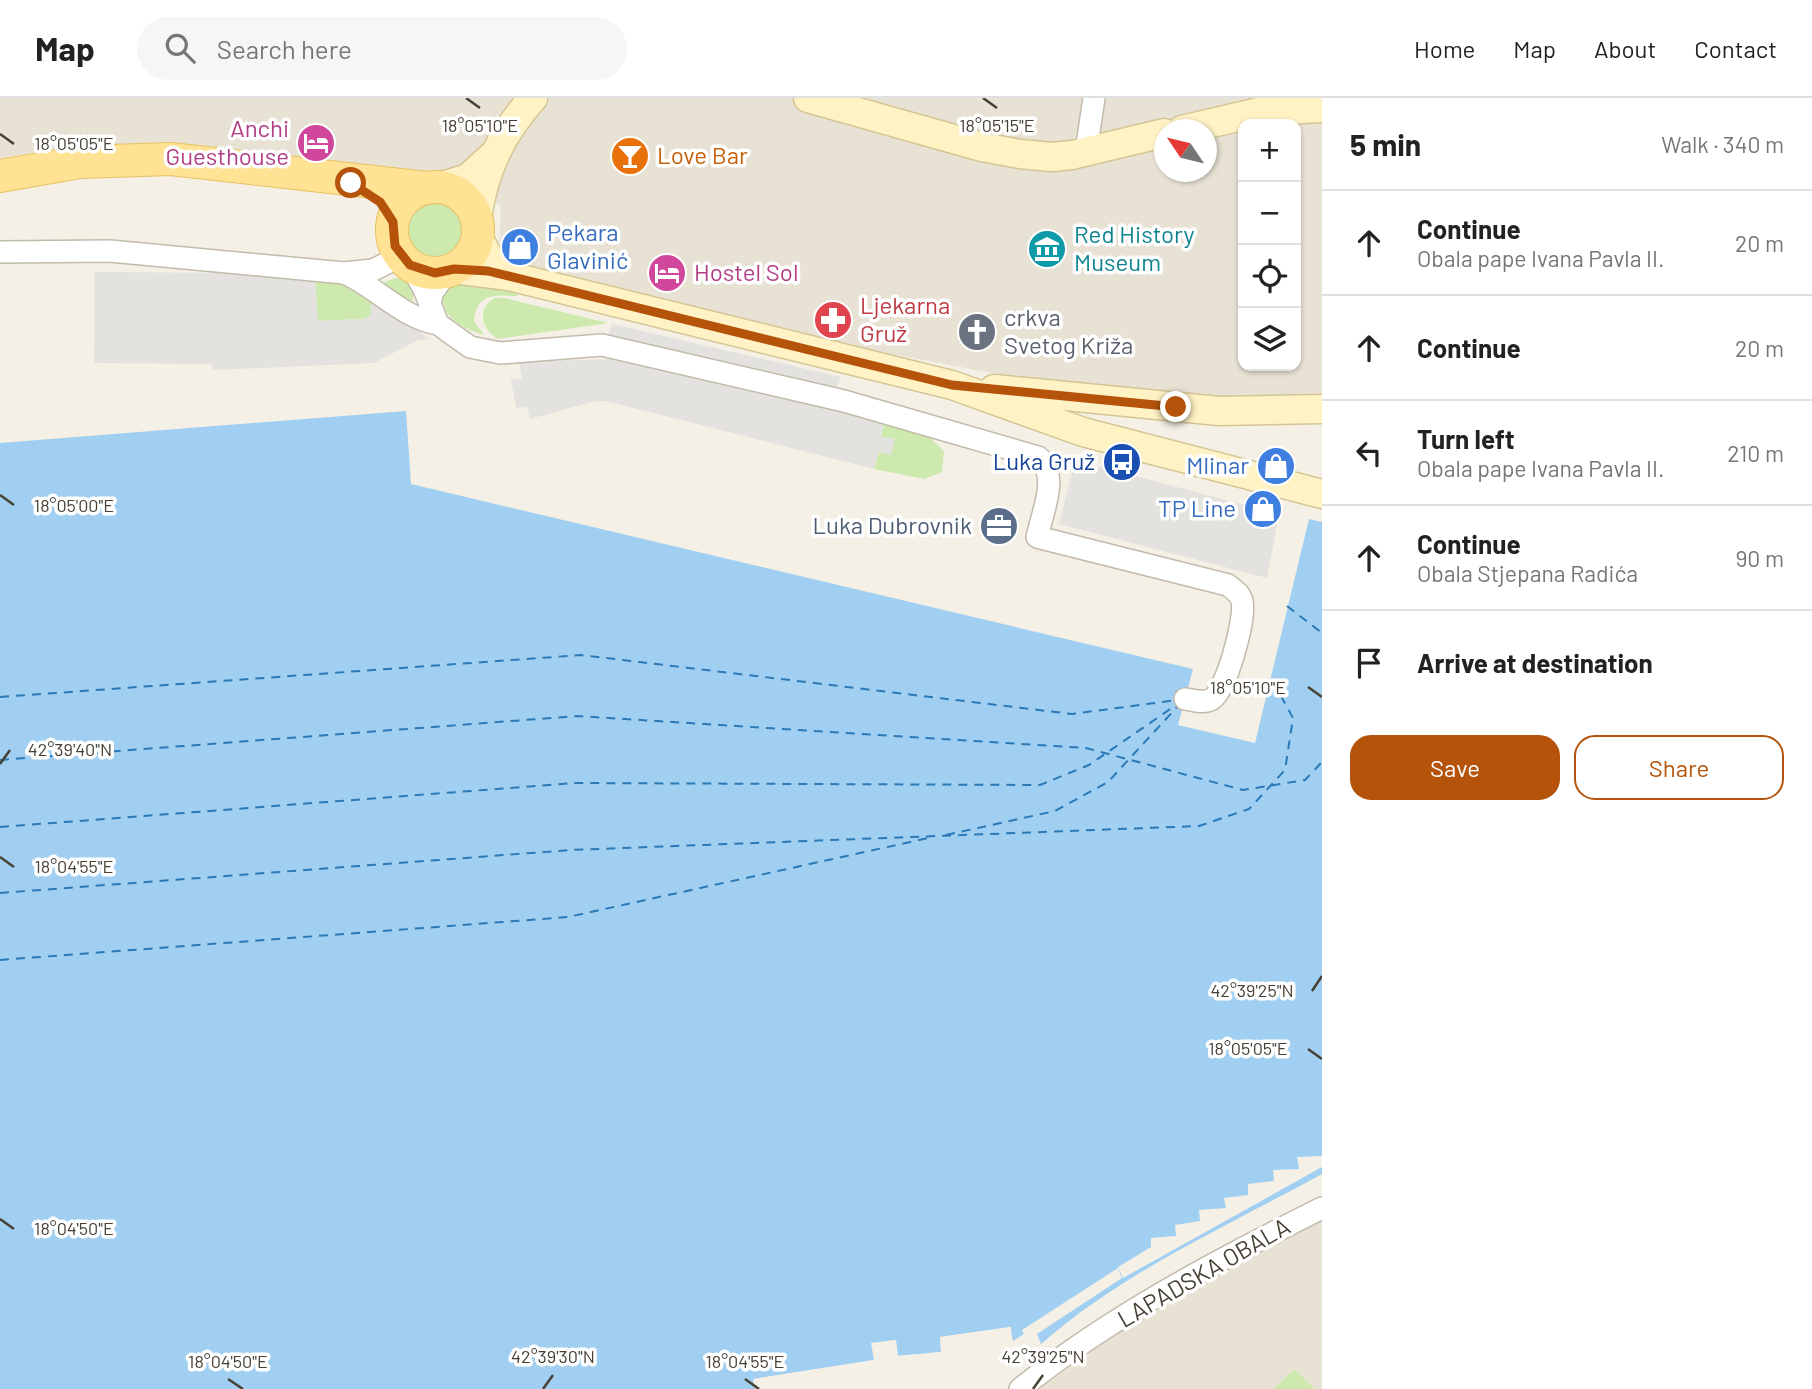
<!DOCTYPE html>
<html lang="en">
<head>
<meta charset="utf-8">
<style>
	:root { --surface:#fff; --page:#f6f6f6; --text:#222; --muted:#767676; --line:#e0e0e0; --accent:#b45309 }
	body { margin:0; font-family:Barlow,sans-serif; background:var(--page); color:var(--text) }
	.controls { position:absolute; right:21px; top:21px; display:grid; overflow:hidden; border-radius:14px; box-shadow:0 2px 5px #0004 }
	.controls button { width:63px; height:63px; display:grid; place-items:center; padding:0; border:0; border-bottom:2px solid var(--line); background:var(--surface); color:var(--text); font:35px sans-serif }
	.compass { position:absolute; left:1154px; top:21px; width:63px; height:63px; border-radius:50%; background:var(--surface); box-shadow:0 2px 5px #0004; rotate:305deg }
	.stop { position:absolute; width:21px; height:21px; margin:-16px; border:5px solid #b45309; border-radius:50%; background:#fff }
	.stop.end { background:#b45309; border-color:#fff; box-shadow:0 2px 7px #0008 }
	.list { margin:0; padding:0; list-style:none }
	h2 { display:flex; justify-content:space-between; align-items:center; height:91px; margin:0; padding:0 28px; font-size:30px }
	h2 small { font-size:23px; font-weight:400; color:var(--muted) }
	.list li { display:grid; grid-template-columns:46px 1fr auto; gap:21px; align-items:center; box-sizing:border-box; height:105px; padding:0 28px; border-top:2px solid var(--line) }
	.list b { display:block; font-size:26px; white-space:nowrap }
	.list p { margin:0; font-size:23px; white-space:nowrap; color:var(--muted) }
	.list em { font-size:23px; font-style:normal; color:var(--muted) }
	.actions { display:flex; gap:14px; padding:21px 28px }
	.actions a { flex:1; padding:16px 0; border:2px solid var(--accent); border-radius:21px; text-align:center; font-size:24px; color:var(--accent) }
	.actions .main { background:var(--accent); color:#fff }
	.icon { flex:none; width:38px; height:38px; fill:none; stroke:currentColor; stroke-width:2; stroke-linecap:round; stroke-linejoin:round }
	.map { position:relative; flex:none; width:1322px; height:1291px; overflow:hidden }
	header { display:flex; align-items:center; gap:42px; box-sizing:border-box; height:98px; padding:0 35px; background:var(--surface); border-bottom:2px solid var(--line) }
	header strong { font-size:33px }
	nav { display:flex; gap:38px; margin-inline-start:auto; font-size:24px }
	.search { width:490px; height:63px; background:var(--page); display:flex; align-items:center; gap:18px; box-sizing:border-box; padding:0 24px; border-radius:38px; color:var(--muted); font-size:26px }
	main { display:flex }
	aside { flex:1; background:var(--surface) }
	.map>svg:first-child { display:block }
	.residential { fill:#e8e2d4; fill-rule:evenodd }
	.green { fill:#cde9ae }
	.parking { fill:#e4e2de }
	.water { fill:#a0cff2 }
	.pier { fill:#f4f0e6 }
	.lines { fill:none; stroke-linecap:round; stroke-linejoin:round }
	.ferry { stroke:#2b79b6; stroke-width:2; stroke-dasharray:9 7; stroke-linecap:butt }
	.street-casing { stroke:#c2bbab; stroke-width:24 }
	.secondary-casing { stroke:#d5c595; stroke-width:31 }
	.primary-casing { stroke:#e7c161; stroke-width:34 }
	.street { stroke:#fff; stroke-width:21 }
	.secondary { stroke:#fff2c5; stroke-width:28 }
	.primary { stroke:#ffe294; stroke-width:32 }
	.route { stroke:#b45309; stroke-width:9 }
	.ticks { fill:none; stroke:#474035; stroke-width:2.5 }
	.labels { text-anchor:middle; stroke-width:7; stroke-linejoin:round; paint-order:stroke }
	.hotel-label { font-size:24px; fill:#b23c85; stroke:#fff; text-anchor:end }
	.food-label { font-size:24px; fill:#c56008; stroke:#fff; text-anchor:start }
	.shop-label { font-size:24px; fill:#366cbe; stroke:#fff; text-anchor:end }
	.culture-label { font-size:24px; fill:#0d838f; stroke:#fff; text-anchor:start }
	.health-label { font-size:24px; fill:#be3a42; stroke:#fff; text-anchor:start }
	.worship-label { font-size:24px; fill:#5b616d; stroke:#fff; text-anchor:start }
	.transit-label { font-size:24px; fill:#164399; stroke:#fff; text-anchor:end }
	.service-label { font-size:24px; fill:#4e5e75; stroke:#fff; text-anchor:end }
	.street-label { font-size:24px; fill:#474035; stroke:#fff }
	.ticks-label { font-size:18px; text-anchor:middle; fill:#474035; stroke:#fff; stroke-width:7; stroke-linejoin:round; paint-order:stroke }
</style>
</head>
<body>
<header>
<strong>Map</strong>
<div class="search"><svg class="icon" aria-label="search" viewBox="0 0 24 24"><circle cx="10" cy="10" r="6"/><path d="M15 15l6 6"/></svg>Search here</div>
<nav><a>Home</a><a>Map</a><a>About</a><a>Contact</a></nav>
</header>
<main>
<div class="map">
<svg width="1322" height="1291" viewBox="0 0 1322 1291">
	<rect width="100%" height="100%" fill="#f4f0e6"/>
	<g class="residential">
		<path d="M0 0H1322V319L1029 282 835 245 543 177 499 156 501 107 411 72 193 51 60 50 0 60ZM1243 26H1296V268H1243ZM1164 32H1206V74H1164Z"/>
		<path d="M1322 1123V1291H1315L1294 1271 1274 1291H1039L1113 1238 1252 1157Z"/>
	</g>
	<g class="green">
		<circle cx="435" cy="132" r="28"/>
		<path d="M315 178C334 182 356 189 371 203V217L364 221 317 223Z"/>
		<path d="M396 180 405 182 413 190V203L386 191 385 184Z"/>
		<path d="M449 183 520 191 517 198C493 197 477 196 474 223L484 237C461 229 440 220 443 192Z"/>
		<path d="M494 200H504L608 225 497 241C482 230 476 212 494 200Z"/>
		<path d="M884 322 927 337 944 353 942 374 924 381 874 371 879 354 894 341 881 339Z"/>
		<path d="M1294 1271 1315 1291H1274Z"/>
	</g>
	<g class="parking">
		<path d="M95 174 261 175 315 178 318 223 364 221 371 217V203L430 241 418 242 374 265 213 272 212 267 208 266 94 265Z"/>
		<path d="M612 226 841 279 835 293 608 238Z"/>
		<path d="M610 261 884 322 881 339 895 341 891 357 879 354 874 371 606 303 592 304 530 321 527 309 516 310 511 282 522 280 519 264Z"/>
		<path d="M1075 362 1279 416 1267 480 1059 426Z"/>
	</g>
	<path class="water" d="M406 313 411 386 1193 571 1178 627 1255 645 1309 421 1322 424V1076C1227 1128 1123 1174 1041 1246L1037 1236 1122 1180 1118 1170 1022 1232 1024 1236 1013 1243 1010 1229 940 1239 941 1254 897 1258 896 1242 872 1245 874 1262 754 1281 755 1291H0V345Z"/>
	<g class="pier">
		<path d="M1322 1058V1069L1123 1180 1118 1169 1151 1149V1140L1176 1138 1175 1127 1200 1123 1199 1112 1226 1110 1224 1100 1248 1097V1086L1274 1083 1273 1072 1299 1071 1297 1059Z"/>
		<path d="M1011 1229 1012 1246 1008 1233 943 1242V1257L897 1262 894 1259 893 1246 875 1248V1266L757 1284 758 1291H755L753 1281 874 1262 871 1245 896 1242 898 1258 941 1254 940 1239Z"/>
	</g>
	<g class="lines">
		<g class="ferry">
			<path d="M1287 508 1322 535"/>
			<path d="M0 599 581 557 1072 616 1177 602"/>
			<path d="M0 662 577 618 1086 650 1243 692 1305 682 1322 664"/>
			<path d="M0 729 575 685 1040 687 1089 667 1176 607"/>
			<path d="M946 737 1055 713 1108 684 1177 609"/>
			<path d="M0 795 571 752 1199 728 1249 711 1285 672 1293 620 1270 578"/>
			<path d="M0 862 568 819 933 739"/>
		</g>
		<defs>
			<g id="street">
				<path d="M1086 53 1094 0"/>
				<path d="M0 154 110 153 344 175 373 172 401 158"/>
				<path d="M410 167 424 191 438 226 470 249 500 255 602 247 844 303 1038 359C1060 377 1042 415 1037 439L1228 487C1234 492 1240 495 1242 503 1246 520 1227 591 1212 601 1204 606 1194 602 1185 601"/>
				<path d="M344 175C377 189 402 220 438 226"/>
				<path d="M430 207 432 195 448 173"/>
				<path d="M1020 1291C1111 1218 1218 1162 1322 1110"/>
			</g>
			<g id="secondary">
				<path d="M808 0 982 49 1020 56 1052 59 1072 57 1164 35"/>
				<path d="M1182 32 1263 13 1322 10"/>
				<path d="M439 89 468 80 491 59"/>
				<path d="M477 120C484 72 501 36 533 0"/>
				<path d="M478 139 489 160 509 178"/>
				<path d="M454 171 509 178 952 287 1083 334 1322 396"/>
				<path d="M994 291 1219 313 1322 311"/>
			</g>
			<g id="primary">
				<path d="M0 78 80 64 171 61 426 90"/>
				<circle cx="435" cy="132" r="43"/>
			</g>
		</defs>
		<use href="#street" class="street-casing"/>
		<use href="#secondary" class="secondary-casing"/>
		<use href="#primary" class="primary-casing"/>
		<use href="#street" class="street"/>
		<use href="#secondary" class="secondary"/>
		<use href="#primary" class="primary"/>
	</g>
	<g class="lines">
		<path class="route" d="M351 85 380 104 386 113 393 124 395 148 410 167 435 175 454 171 488 173 952 287 1176 309"/>
	</g>
	<path class="ticks" d="M466 0 480 10M983 0 997 10M0 36 14 46M0 397 14 407M1308 589 1322 599M0 666 10 652M0 759 14 769M1312 893 1322 878M1308 951 1322 961M0 1121 14 1131M228 1281 243 1291M745 1281 759 1291M543 1291 553 1277M1033 1291 1043 1277"/>
	<defs>
		<symbol id="hotel-disc" viewBox="-11 -11 22 22"><circle r="9.5" fill="#d1479c" stroke="#fff"/><path d="M-6-4.5h1.5V1H6V5H4.5V3h-9V5H-6ZM-4 0a1.8 1.8 0 1 1 3.6 0ZM.5 0V-2.5h3Q6-2.5 6 0Z" fill="#fff"/></symbol>
		<symbol id="bar-disc" viewBox="-11 -11 22 22"><circle r="9.5" fill="#e8710a" stroke="#fff"/><path d="M-6-5H6L.8 .8V4.5H3.5V6h-7V4.5H-.8V.8Z" fill="#fff"/></symbol>
		<symbol id="shop-disc" viewBox="-11 -11 22 22"><circle r="9.5" fill="#3f7fe0" stroke="#fff"/><path d="M-5-2.5h2.3a2.7 3.5 0 0 1 5.4 0H5L5.5 6h-11ZM-1.5-2.5h3a1.5 2.3 0 0 0-3 0Z" fill="#fff"/></symbol>
		<symbol id="museum-disc" viewBox="-11 -11 22 22"><circle r="9.5" fill="#0f9aa8" stroke="#fff"/><path d="M0-6L6-3V-2H-6V-3ZM-5-1h2V3h-2ZM-1-1h2V3h-2ZM3-1h2V3H3ZM-6 4H6V6H-6Z" fill="#fff"/></symbol>
		<symbol id="pharmacy-disc" viewBox="-11 -11 22 22"><circle r="9.5" fill="#e0444e" stroke="#fff"/><path d="M-2-6h4v4h4v4h-4v4h-4v-4h-4v-4h4Z" fill="#fff"/></symbol>
		<symbol id="church-disc" viewBox="-11 -11 22 22"><circle r="9.5" fill="#6b7280" stroke="#fff"/><path d="M-1.2-6h2.4v3.5h3.3v2.4h-3.3V6h-2.4V-.1h-3.3v-2.4h3.3Z" fill="#fff"/></symbol>
		<symbol id="bus-disc" viewBox="-11 -11 22 22"><circle r="9.5" fill="#1a4fb4" stroke="#fff"/><path d="M-5-6H5V4H4V6H2V4H-2V6H-4V4H-5ZM-3.5-4V0h7V-4ZM-3.5 1.2v1.5H-2V1.2ZM2 1.2v1.5H3.5V1.2Z" fill="#fff"/></symbol>
		<symbol id="office-disc" viewBox="-11 -11 22 22"><circle r="9.5" fill="#5c6f8a" stroke="#fff"/><path d="M-6-3h4V-5.5h4V-3h4V5H-6ZM-1-4.5V-3h2v-1.5ZM-6 0V1H6V0Z" fill="#fff"/></symbol>
	</defs>
	<g fill-rule="evenodd">
		<use href="#hotel-disc" x="294" y="23" width="44" height="44"/>
		<use href="#bar-disc" x="608" y="36" width="44" height="44"/>
		<use href="#shop-disc" x="498" y="127" width="44" height="44"/>
		<use href="#museum-disc" x="1025" y="129" width="44" height="44"/>
		<use href="#hotel-disc" x="645" y="153" width="44" height="44"/>
		<use href="#pharmacy-disc" x="811" y="200" width="44" height="44"/>
		<use href="#church-disc" x="955" y="212" width="44" height="44"/>
		<use href="#bus-disc" x="1100" y="342" width="44" height="44"/>
		<use href="#shop-disc" x="1254" y="346" width="44" height="44"/>
		<use href="#shop-disc" x="1241" y="389" width="44" height="44"/>
		<use href="#office-disc" x="977" y="406" width="44" height="44"/>
	</g>
	<g class="labels">
		<g class="hotel-label">
			<text x="289" y="39">Anchi<tspan x="289" dy="28">Guesthouse</tspan></text>
			<text x="694" y="183" text-anchor="start">Hostel Sol</text>
		</g>
		<g class="food-label">
			<text x="657" y="66">Love Bar</text>
		</g>
		<g class="shop-label">
			<text x="547" y="143" text-anchor="start">Pekara<tspan x="547" dy="28">Glavinić</tspan></text>
			<text x="1249" y="376">Mlinar</text>
			<text x="1236" y="419">TP Line</text>
		</g>
		<g class="culture-label">
			<text x="1074" y="145">Red History<tspan x="1074" dy="28">Museum</tspan></text>
		</g>
		<g class="health-label">
			<text x="860" y="216">Ljekarna<tspan x="860" dy="28">Gruž</tspan></text>
		</g>
		<g class="worship-label">
			<text x="1004" y="228">crkva<tspan x="1004" dy="28">Svetog Križa</tspan></text>
		</g>
		<g class="transit-label">
			<text x="1095" y="372">Luka Gruž</text>
		</g>
		<g class="service-label">
			<text x="972" y="436">Luka Dubrovnik</text>
		</g>
		<g class="street-label">
			<text transform="translate(1204 1175) rotate(-30)" y="8">LAPADSKA OBALA</text>
		</g>
	</g>
	<g class="ticks-label">
		<text x="480" y="34">18°05'10"E</text>
		<text x="997" y="34">18°05'15"E</text>
		<text x="74" y="52">18°05'05"E</text>
		<text x="74" y="414">18°05'00"E</text>
		<text x="1248" y="596">18°05'10"E</text>
		<text x="70" y="658">42°39'40"N</text>
		<text x="74" y="775">18°04'55"E</text>
		<text x="1252" y="899">42°39'25"N</text>
		<text x="1248" y="957">18°05'05"E</text>
		<text x="74" y="1137">18°04'50"E</text>
		<text x="553" y="1265">42°39'30"N</text>
		<text x="1043" y="1265">42°39'25"N</text>
		<text x="228" y="1270">18°04'50"E</text>
		<text x="745" y="1270">18°04'55"E</text>
	</g>
</svg>
<div class="controls">
<button>+</button>
<button>−</button>
<button><svg class="icon" aria-label="locate" viewBox="0 0 24 24"><circle cx="12" cy="12" r="6"/><path d="M12 2v4M12 18v4M2 12h4M18 12h4"/></svg></button>
<button><svg class="icon" aria-label="layers" viewBox="0 0 24 24"><path d="M12 4l9 5-9 5-9-5zM3 14l9 5 9-5"/></svg></button>
</div>
<svg class="compass" viewBox="-18 -18 36 36"><path d="M0-13l5 13h-10z" fill="#e53935"/><path d="M0 13l5-13h-10z" fill="#767676"/></svg>
<div class="stop" style="left:351px;top:85px"></div>
<div class="stop end" style="left:1176px;top:309px"></div>
</div>
<aside>
<h2>5 min<small>Walk · 340 m</small></h2>
<ul class="list">
<li><svg class="icon" aria-label="ahead" viewBox="0 0 24 24"><path d="M12 20V5M6 11l6-6 6 6"/></svg><div><b>Continue</b><p>Obala pape Ivana Pavla II.</p></div><em>20 m</em></li>
<li><svg class="icon" aria-label="ahead" viewBox="0 0 24 24"><path d="M12 20V5M6 11l6-6 6 6"/></svg><div><b>Continue</b></div><em>20 m</em></li>
<li><svg class="icon" aria-label="left" viewBox="0 0 24 24"><path d="M17 20v-9H6M10 6l-5 5 5 5"/></svg><div><b>Turn left</b><p>Obala pape Ivana Pavla II.</p></div><em>210 m</em></li>
<li><svg class="icon" aria-label="ahead" viewBox="0 0 24 24"><path d="M12 20V5M6 11l6-6 6 6"/></svg><div><b>Continue</b><p>Obala Stjepana Radića</p></div><em>90 m</em></li>
<li><svg class="icon" aria-label="arrive" viewBox="0 0 24 24"><path d="M6 21V4h12l-3 4 3 4H6"/></svg><div><b>Arrive at destination</b></div></li>
</ul>
<div class="actions"><a class="main">Save</a><a>Share</a></div>
</aside>
</main>
</body>
</html>
